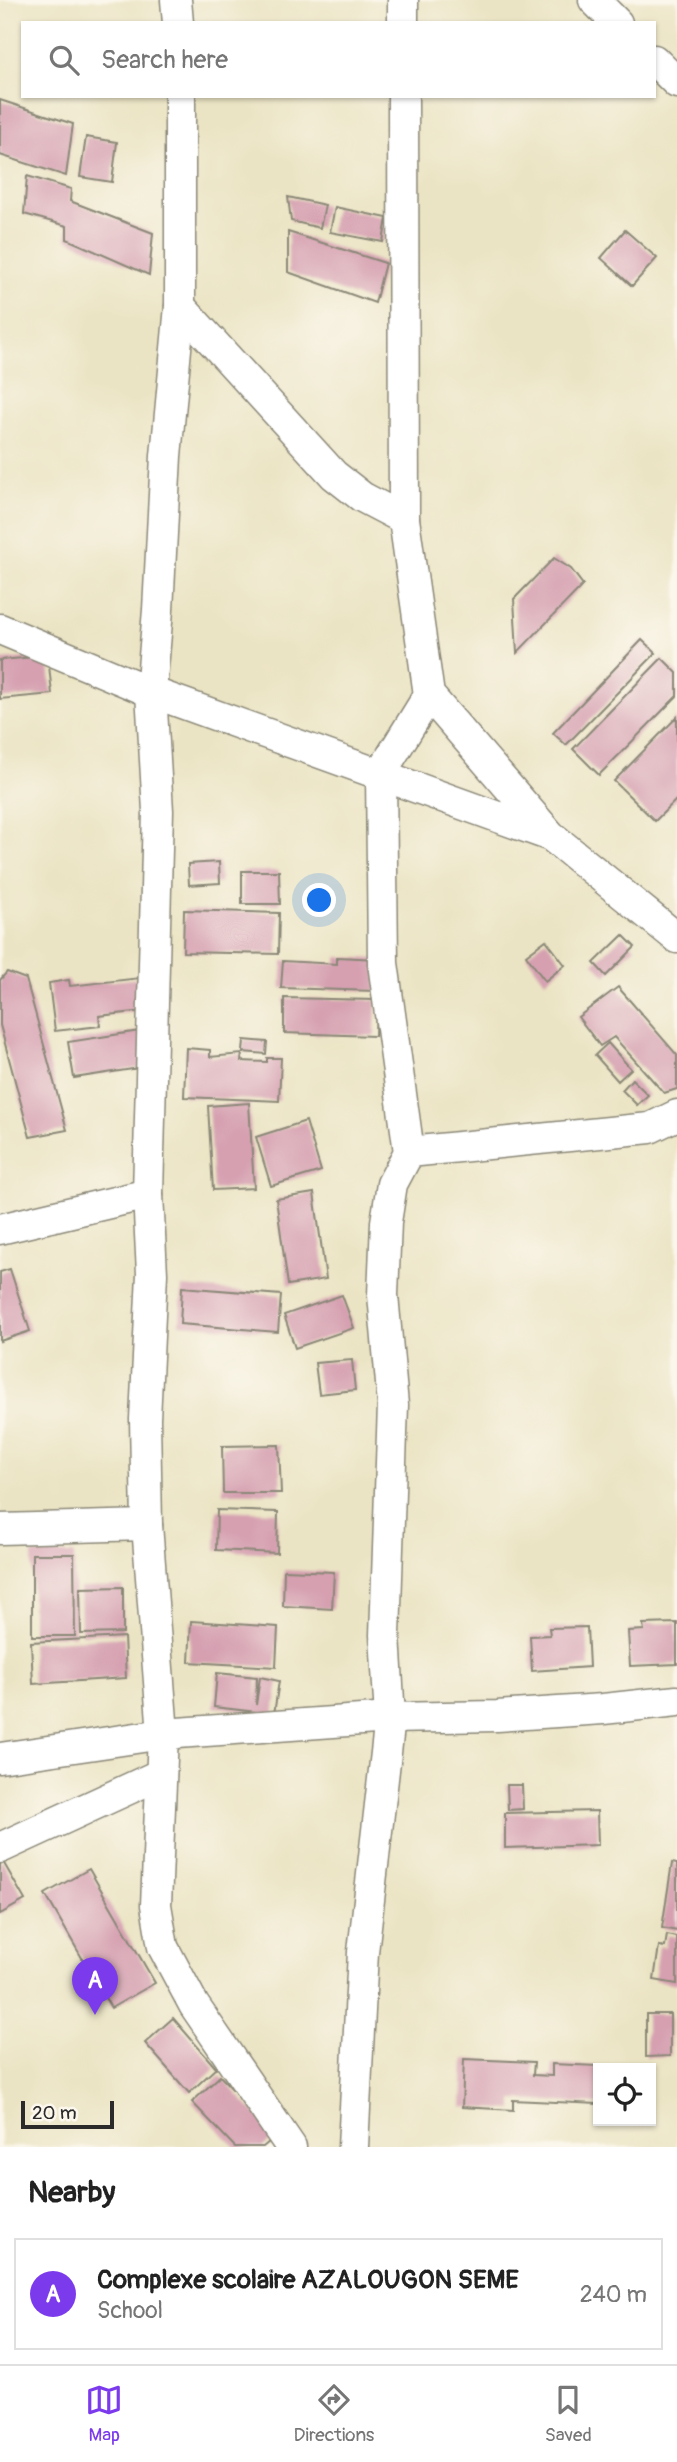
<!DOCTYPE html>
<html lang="en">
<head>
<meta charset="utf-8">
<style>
	:root { --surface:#fff; --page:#f6f6f6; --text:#222; --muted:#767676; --line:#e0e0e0; --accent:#7c3aed }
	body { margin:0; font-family:Pangolin,sans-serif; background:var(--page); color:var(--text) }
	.controls { position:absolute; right:21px; bottom:21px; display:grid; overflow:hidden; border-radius:0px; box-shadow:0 2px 5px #0004 }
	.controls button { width:63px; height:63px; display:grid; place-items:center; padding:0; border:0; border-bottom:2px solid var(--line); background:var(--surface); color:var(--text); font:35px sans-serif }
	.scale { position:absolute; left:21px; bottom:18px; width:93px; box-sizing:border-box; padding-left:7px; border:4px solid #2b2b2b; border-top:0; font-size:19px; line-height:24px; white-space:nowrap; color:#2b2b2b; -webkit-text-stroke:5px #fbf7ec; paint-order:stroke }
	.you { position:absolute; left:320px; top:901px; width:24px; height:24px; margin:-18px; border:5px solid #fff; border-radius:50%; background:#1a73e8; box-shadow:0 0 0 10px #1a73e833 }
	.badge { display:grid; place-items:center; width:46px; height:46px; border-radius:50%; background:var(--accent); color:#fff; font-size:23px; font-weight:700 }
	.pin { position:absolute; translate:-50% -58px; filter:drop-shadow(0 2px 4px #0008) }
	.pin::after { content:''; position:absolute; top:37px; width:24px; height:21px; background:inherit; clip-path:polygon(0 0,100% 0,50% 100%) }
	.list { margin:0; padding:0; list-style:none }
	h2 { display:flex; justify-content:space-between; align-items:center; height:91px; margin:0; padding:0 28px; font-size:30px }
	h2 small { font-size:23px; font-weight:400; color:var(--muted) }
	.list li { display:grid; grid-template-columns:46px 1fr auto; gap:21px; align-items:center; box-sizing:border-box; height:112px; margin:0 14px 14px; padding:0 14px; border:2px solid var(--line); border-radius:0px }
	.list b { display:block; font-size:26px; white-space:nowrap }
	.list p { margin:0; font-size:23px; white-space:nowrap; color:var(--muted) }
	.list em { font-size:23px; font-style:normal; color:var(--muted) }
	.icon { flex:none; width:38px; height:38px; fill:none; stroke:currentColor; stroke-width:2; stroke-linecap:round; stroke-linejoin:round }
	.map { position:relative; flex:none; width:677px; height:2147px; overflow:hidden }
	.search { position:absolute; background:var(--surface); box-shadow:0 2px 5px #0004; left:21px; right:21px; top:21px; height:77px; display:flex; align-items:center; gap:18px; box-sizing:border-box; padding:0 24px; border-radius:0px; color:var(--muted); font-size:26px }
	.sheet { height:217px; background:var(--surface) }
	nav { display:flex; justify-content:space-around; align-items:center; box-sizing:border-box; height:98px; border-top:2px solid var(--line); background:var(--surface); font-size:19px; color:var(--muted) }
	nav a { display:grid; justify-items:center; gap:4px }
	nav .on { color:var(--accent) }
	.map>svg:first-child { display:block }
	.building { fill:#d6a0b1 }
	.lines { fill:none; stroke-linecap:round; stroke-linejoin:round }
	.minor-casing { stroke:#8b8878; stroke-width:33 }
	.minor { stroke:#fff; stroke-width:30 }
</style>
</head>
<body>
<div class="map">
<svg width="677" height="2147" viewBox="0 0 677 2147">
	<rect width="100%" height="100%" fill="#fbf7ec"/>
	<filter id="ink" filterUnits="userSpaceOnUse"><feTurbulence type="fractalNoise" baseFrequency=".0143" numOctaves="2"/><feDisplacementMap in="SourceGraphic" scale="14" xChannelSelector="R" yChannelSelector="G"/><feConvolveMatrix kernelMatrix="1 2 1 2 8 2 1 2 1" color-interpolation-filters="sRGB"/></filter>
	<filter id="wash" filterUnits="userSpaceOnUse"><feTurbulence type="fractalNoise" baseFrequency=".00686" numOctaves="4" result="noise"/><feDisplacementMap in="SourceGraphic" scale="28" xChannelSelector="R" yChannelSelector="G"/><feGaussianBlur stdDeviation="1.57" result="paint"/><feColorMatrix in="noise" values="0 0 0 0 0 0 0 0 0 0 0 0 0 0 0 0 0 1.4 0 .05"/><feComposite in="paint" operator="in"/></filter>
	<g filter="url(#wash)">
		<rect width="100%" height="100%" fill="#ebe4c4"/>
		<g id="blocks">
			<g class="building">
				<path d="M0 100 73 124 66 176 0 155Z"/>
				<path d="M86 137 117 142 112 182 80 177Z"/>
				<path d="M27 176 71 189 70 201 153 233 149 275 67 239V226L24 214Z"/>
				<path d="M288 197 325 205 320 228 291 221Z"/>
				<path d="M335 207 387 218 383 242 330 232Z"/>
				<path d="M625 230 657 258 632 286 601 258Z"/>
				<path d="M288 232 385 263 375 303 288 272Z"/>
				<path d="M554 558 571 569 583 585 517 653 514 599Z"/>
				<path d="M642 640 656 653 566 745 553 733Z"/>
				<path d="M48 656 52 694 0 699V660Z"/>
				<path d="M662 658 677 673V696L599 775 573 749Z"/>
				<path d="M677 717V799L655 821 614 781Z"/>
				<path d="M219 862 220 883 189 885 188 864Z"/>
				<path d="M242 871H279L280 904H242Z"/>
				<path d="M184 910 279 913 278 954 183 952Z"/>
				<path d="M623 935 635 947 606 976 594 963Z"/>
				<path d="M546 940 565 965 545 981 526 955Z"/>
				<path d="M337 957 378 959 376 991 281 988 283 961 337 964Z"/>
				<path d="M7 972 26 979 67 1130 30 1137 0 1025V980Z"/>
				<path d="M140 978 144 1011 99 1016 100 1026 55 1031 49 983 69 980 70 986Z"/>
				<path d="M618 987 677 1055V1089L664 1093 614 1037 600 1046 578 1017Z"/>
				<path d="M284 998 376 1000 375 1036 284 1033Z"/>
				<path d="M140 1031 146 1067 74 1078 68 1042Z"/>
				<path d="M244 1040 267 1042 266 1054 243 1052Z"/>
				<path d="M608 1043 631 1069 618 1081 595 1055Z"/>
				<path d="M186 1048 210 1050V1057L242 1054 241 1061 267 1062V1058H281L279 1101 184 1097Z"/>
				<path d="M632 1079 648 1095 637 1105 622 1090Z"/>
				<path d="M249 1103 254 1188 213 1190 208 1106Z"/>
				<path d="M306 1121 321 1171 271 1186 256 1137Z"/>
				<path d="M314 1193 326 1279 288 1285 276 1199Z"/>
				<path d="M10 1269 30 1331 0 1341V1272Z"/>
				<path d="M182 1287 281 1295 278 1332 180 1324Z"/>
				<path d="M342 1295 354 1328 295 1348 284 1315Z"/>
				<path d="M352 1360 355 1390 319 1394 315 1363Z"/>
				<path d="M279 1445 281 1493H223L222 1446Z"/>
				<path d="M217 1510 278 1512 277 1553 216 1550Z"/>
				<path d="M32 1554H74L75 1636H32Z"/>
				<path d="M284 1570 334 1572 332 1609 283 1606Z"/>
				<path d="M123 1587V1633L81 1634 80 1588Z"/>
				<path d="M191 1621 278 1627 276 1667 189 1662Z"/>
				<path d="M677 1623V1664L630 1666 628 1631 644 1630 643 1624Z"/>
				<path d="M587 1627 589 1667 532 1671 530 1636 550 1635 549 1628Z"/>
				<path d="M124 1637 126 1678 33 1684 31 1642Z"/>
				<path d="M217 1673 257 1677 256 1705 260 1677 279 1681 274 1714 214 1707Z"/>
				<path d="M507 1785H522L523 1809 508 1810Z"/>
				<path d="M597 1811 598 1845 505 1848V1813Z"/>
				<path d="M2 1860 25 1900 0 1914V1861Z"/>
				<path d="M672 1863 677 1864V1931L662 1928Z"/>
				<path d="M89 1869 155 1983 111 2008 45 1894Z"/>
				<path d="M667 1935 677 1937V1984L654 1980 659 1946 665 1947Z"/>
				<path d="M646 2014H670V2056L646 2057Z"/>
				<path d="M173 2018 216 2068 189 2093 145 2043Z"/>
				<path d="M464 2059 534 2062 533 2075 552 2076V2064L598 2066V2104L513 2100V2110L462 2107Z"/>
				<path d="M220 2076 276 2136 263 2147H235L192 2102Z"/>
			</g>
		</g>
	</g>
	<g filter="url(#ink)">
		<use href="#blocks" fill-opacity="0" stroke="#8b8878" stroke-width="2"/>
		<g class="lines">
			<defs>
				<g id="minor">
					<path d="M176 0 178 23"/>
					<path d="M403 0V23"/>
					<path d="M594 0 617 23"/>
					<path d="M654 60 677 83"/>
					<path d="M180 96V306L166 456 158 610 151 692 158 811 148 1194 152 1274 145 1419 147 1525 163 1734 156 1905 163 1947 194 2005 291 2147"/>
					<path d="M403 96 404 519 429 695 551 836 677 938"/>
					<path d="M180 306 334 475 362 497 404 519"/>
					<path d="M0 629 151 692 548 835"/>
					<path d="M409 1152 650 1128 677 1115"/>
					<path d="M0 1229 148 1194"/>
					<path d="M0 1529 147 1525"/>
					<path d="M0 1758 163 1734 390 1718 497 1716 603 1709 677 1701"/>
					<path d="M0 1848 161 1774"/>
					<path d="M353 2147 363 1952 390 1718 385 1635 393 1405 383 1295 386 1222 392 1184 409 1152 383 963 381 773 429 695"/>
				</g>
			</defs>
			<use href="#minor" class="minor-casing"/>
			<use href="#minor" class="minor"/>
		</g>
	</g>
</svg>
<div class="controls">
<button><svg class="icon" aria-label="locate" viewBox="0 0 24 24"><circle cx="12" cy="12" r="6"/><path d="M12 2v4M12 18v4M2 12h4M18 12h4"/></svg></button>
</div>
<div class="scale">20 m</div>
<div class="you"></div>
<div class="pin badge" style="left:95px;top:2015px">A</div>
<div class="search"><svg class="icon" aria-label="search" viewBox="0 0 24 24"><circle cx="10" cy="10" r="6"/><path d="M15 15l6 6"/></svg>Search here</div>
</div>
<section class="sheet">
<h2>Nearby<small></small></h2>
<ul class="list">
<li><span class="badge">A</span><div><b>Complexe scolaire AZALOUGON SEME</b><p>School</p></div><em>240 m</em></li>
</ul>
</section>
<nav>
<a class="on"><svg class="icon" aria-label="map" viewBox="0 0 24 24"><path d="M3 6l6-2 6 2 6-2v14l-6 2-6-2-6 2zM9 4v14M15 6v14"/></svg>Map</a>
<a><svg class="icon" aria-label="directions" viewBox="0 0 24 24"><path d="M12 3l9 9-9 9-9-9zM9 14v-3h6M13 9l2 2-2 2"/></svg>Directions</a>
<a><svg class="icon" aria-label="saved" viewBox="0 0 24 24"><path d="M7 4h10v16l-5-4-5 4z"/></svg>Saved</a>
</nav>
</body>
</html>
